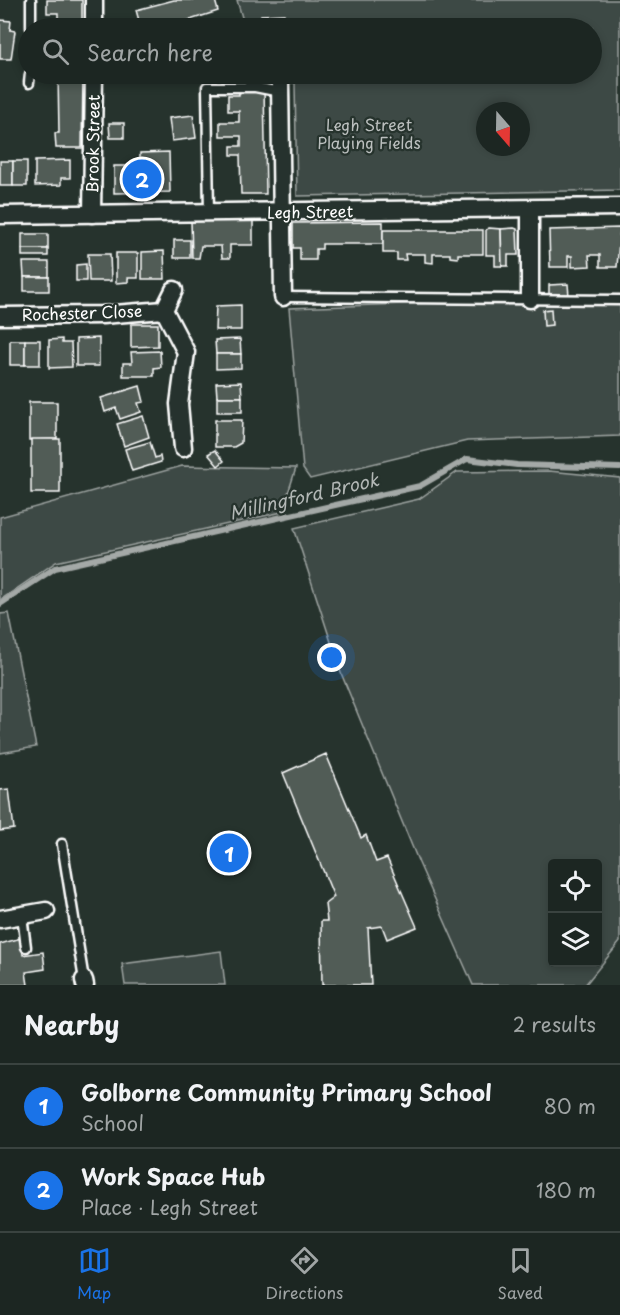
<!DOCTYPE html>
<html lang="en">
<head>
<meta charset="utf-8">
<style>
	:root { --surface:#1c2622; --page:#252e2a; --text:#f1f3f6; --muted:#a0a5a5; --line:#3a4340; --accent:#1a73e8 }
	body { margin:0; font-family:"Playpen Sans",sans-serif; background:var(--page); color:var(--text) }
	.controls { position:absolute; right:18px; bottom:18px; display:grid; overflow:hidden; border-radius:6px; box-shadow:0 3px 9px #0003 }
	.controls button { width:54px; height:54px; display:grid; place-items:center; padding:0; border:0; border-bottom:2px solid var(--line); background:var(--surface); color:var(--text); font:30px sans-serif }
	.compass { position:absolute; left:476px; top:102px; width:54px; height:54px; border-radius:50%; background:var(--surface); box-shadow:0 3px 9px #0003; rotate:160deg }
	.you { position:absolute; left:332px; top:658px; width:21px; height:21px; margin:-15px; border:4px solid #fff; border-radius:50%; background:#1a73e8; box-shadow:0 0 0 9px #1a73e833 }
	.badge { display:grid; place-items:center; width:39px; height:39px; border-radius:50%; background:var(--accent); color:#fff; font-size:20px; font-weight:700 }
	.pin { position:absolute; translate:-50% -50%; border:3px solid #fff; box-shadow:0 2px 6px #0006 }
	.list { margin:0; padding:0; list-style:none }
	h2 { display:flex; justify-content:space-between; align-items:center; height:78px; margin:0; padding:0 24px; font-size:26px }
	h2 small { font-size:20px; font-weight:400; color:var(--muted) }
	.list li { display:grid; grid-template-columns:39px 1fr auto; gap:18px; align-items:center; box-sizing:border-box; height:84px; padding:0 24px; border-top:2px solid var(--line) }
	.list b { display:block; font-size:22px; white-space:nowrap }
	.list p { margin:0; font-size:20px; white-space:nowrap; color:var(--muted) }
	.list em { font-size:20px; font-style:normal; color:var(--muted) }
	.icon { flex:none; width:33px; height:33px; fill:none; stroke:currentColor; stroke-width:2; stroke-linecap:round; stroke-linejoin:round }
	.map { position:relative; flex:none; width:620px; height:985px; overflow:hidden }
	.search { position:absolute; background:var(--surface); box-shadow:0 3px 9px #0003; left:18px; right:18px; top:18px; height:66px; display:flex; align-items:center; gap:15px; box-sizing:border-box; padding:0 21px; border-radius:33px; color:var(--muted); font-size:22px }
	.sheet { height:246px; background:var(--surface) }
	nav { display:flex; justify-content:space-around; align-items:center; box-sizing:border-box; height:84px; border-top:2px solid var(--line); background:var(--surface); font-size:16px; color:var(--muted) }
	nav a { display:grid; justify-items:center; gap:3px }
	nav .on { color:var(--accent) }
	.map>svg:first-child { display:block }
	.green { fill:#3e4944; stroke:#9ea4a2; stroke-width:1.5; fill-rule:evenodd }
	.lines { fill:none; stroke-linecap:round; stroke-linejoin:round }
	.stream { stroke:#a4a9a7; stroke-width:6 }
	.building { fill:#515c57; stroke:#fff; stroke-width:1.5 }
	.lane-casing { stroke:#fff; stroke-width:13 }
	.street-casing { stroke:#fff; stroke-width:21 }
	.lane { stroke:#26332d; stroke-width:8 }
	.street { stroke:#26332d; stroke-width:16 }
	.labels { text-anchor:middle; stroke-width:4.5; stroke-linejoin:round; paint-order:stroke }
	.park-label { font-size:16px; fill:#bbbfbe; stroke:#26332d }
	.street-label { font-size:16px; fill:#fff; stroke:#26332d }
	.water-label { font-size:18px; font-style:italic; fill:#b3b8b6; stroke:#26332d }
</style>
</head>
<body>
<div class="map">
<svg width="620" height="985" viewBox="0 0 620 985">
	<rect width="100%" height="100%" fill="#26332d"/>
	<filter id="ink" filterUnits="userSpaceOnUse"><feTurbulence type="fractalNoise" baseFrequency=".0167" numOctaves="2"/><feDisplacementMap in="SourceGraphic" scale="12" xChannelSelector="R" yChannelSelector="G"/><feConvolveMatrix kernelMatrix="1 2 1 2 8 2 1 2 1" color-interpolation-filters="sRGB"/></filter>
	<g filter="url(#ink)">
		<g class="green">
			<path d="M237 0H620V190L297 196 295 83H253L252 74H592V28H245ZM485 111H521V147H485Z"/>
			<path d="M433 303 620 305V436L467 441 310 479 303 469 289 308Z"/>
			<path d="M182 466 296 468 282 512 56 562 0 600V517Z"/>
			<path d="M549 471 620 478V942L585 985H473L419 863 341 673 294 528 419 499 457 472ZM552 864H598V962H552Z"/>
			<path d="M9 613 36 747 0 753V614Z"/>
			<path d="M221 951 225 985H125L122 964Z"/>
		</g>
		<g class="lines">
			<path class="stream" d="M0 604 55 568 420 486 467 459 517 465 620 468"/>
		</g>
		<g class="building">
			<path d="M47 0H82V28H46V23H58V13H47Z"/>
			<path d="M174 0H215L218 11 165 28H141L136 10Z"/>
			<path d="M284 14 285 28H261V15Z"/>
			<path d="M0 20 11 21 10 30 15 31 11 59H0Z"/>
			<path d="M58 74H83L82 148H56L55 133H59Z"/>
			<path d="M239 89H264L266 194H241L240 155H231V146H241V136H220V122H239V111H228V95H239Z"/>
			<path d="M193 115 196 138 172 141 169 118Z"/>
			<path d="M109 123H124V138H110Z"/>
			<path d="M169 152 170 192 114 193V166H140V153Z"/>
			<path d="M70 160V178H61V185L35 186V161Z"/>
			<rect x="0" y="161" width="13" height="25"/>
			<rect x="13" y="161" width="14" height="25"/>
			<path d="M191 221H253V245H230V258H222L221 246H201L199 258H192Z"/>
			<path d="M383 222V244H322V249H316V260H300V248H293V223Z"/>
			<path d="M489 228 501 229 502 266H495V255H486V230Z"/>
			<path d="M514 228 517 229 518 255H508V266H502L501 229Z"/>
			<path d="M620 228 617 267H600V255H589L590 266 572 267V256H568V267H550L549 230Z"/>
			<path d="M383 230H483V254H458V258L450 257V254H433V263L425 262V254H405L406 260H397V253H383Z"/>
			<rect x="22" y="234" width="26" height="15"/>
			<rect x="174" y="240" width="16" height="18"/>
			<rect x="22" y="249" width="26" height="7"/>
			<path d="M164 251 165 279H142V252Z"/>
			<path d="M116 253H138V278H128V282L116 283Z"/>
			<path d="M88 254H110L111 281H89Z"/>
			<path d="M23 262H49V277H24Z"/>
			<path d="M86 264V281H76V265Z"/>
			<rect x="24" y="277" width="25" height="14"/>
			<path d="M568 284 569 296H549V285Z"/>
			<path d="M241 305V330H215L216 306Z"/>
			<path d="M551 309 552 325 544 326 543 310Z"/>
			<path d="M131 324H158V346L131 347Z"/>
			<path d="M99 338V366H76V339Z"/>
			<path d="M62 339V343H71L72 367 49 368V340Z"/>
			<path d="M240 339 241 354H216L215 340Z"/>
			<rect x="10" y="340" width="15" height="25"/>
			<rect x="25" y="340" width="15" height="25"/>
			<path d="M160 351 161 367 154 368V376H123V363H132L131 352Z"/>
			<path d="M216 354H241V368L216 369Z"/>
			<path d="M241 382 242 397H217L216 383Z"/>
			<path d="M140 386 144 402 138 403 141 412 120 419 116 408 105 412 101 398Z"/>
			<rect x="217" y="397" width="25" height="15"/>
			<path d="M29 402H57V439L29 440Z"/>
			<path d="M143 416 149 437 124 446 117 424Z"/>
			<path d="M215 420H242L241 443 234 447H215Z"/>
			<rect x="31" y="439" width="29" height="54"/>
			<path d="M150 442 155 458 160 456 161 462 132 471 125 449Z"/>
			<path d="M215 450 224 461 218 466 208 454Z"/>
			<path d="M326 754 361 838 366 835 376 862 387 858 417 927 387 939 382 926 368 928 371 985H322L321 921H327L325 904 334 897 283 773Z"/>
			<path d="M9 789 14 829 0 831V790Z"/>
			<path d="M21 938 23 955 43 952 45 969 26 972 28 985H0V944Z"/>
		</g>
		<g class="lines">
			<defs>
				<g id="lane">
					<path d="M31 28V0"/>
					<path d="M29 83 30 74"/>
					<path d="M209 213 207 87H255L280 92"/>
					<path d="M283 297 620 300"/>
					<path d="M62 844 84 980"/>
					<path d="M22 916 26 947"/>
				</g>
				<g id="street">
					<path d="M94 28V0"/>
					<path d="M280 83 283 297"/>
					<path d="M530 209V299"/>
					<path d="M92 214 94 74"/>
					<path d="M0 215 620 207"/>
					<path d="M164 310 174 290"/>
					<path d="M0 316 102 315 164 310 186 352 179 404 183 448"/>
					<path d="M0 919 46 911"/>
					<path d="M84 980 85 985"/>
				</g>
			</defs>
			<use href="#lane" class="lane-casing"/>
			<use href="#street" class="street-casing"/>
			<use href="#lane" class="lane"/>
			<use href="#street" class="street"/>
		</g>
	</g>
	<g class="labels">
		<g class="park-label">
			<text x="369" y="131">Legh Street<tspan x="369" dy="18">Playing Fields</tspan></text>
		</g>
		<g class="street-label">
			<text transform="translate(93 144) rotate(-89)" y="6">Brook Street</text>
			<text transform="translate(310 212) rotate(-1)" y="6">Legh Street</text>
			<text transform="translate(82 313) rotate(-2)" y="6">Rochester Close</text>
		</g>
		<g class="water-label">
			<text transform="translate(304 497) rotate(-13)" y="6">Millingford Brook</text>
		</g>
	</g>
</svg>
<div class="controls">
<button><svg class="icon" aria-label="locate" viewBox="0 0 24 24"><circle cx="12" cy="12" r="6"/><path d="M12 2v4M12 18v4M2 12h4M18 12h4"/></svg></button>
<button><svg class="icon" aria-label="layers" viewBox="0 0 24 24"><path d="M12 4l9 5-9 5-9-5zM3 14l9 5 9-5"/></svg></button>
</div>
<svg class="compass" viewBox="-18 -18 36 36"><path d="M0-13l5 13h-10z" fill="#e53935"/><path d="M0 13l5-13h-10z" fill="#a0a5a5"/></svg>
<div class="you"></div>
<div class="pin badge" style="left:229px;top:853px">1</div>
<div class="pin badge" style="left:142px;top:179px">2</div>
<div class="search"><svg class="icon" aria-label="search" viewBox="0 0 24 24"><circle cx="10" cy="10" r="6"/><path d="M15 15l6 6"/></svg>Search here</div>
</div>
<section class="sheet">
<h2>Nearby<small>2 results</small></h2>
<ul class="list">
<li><span class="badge">1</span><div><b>Golborne Community Primary School</b><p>School</p></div><em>80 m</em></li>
<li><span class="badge">2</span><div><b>Work Space Hub</b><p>Place · Legh Street</p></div><em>180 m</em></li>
</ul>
</section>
<nav>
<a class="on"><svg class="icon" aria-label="map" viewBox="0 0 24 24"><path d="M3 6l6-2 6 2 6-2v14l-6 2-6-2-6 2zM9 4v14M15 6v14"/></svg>Map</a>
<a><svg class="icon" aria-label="directions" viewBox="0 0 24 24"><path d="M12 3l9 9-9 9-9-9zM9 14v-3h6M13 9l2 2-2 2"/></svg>Directions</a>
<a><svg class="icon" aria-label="saved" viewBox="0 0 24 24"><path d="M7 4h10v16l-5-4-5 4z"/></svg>Saved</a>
</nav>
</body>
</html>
